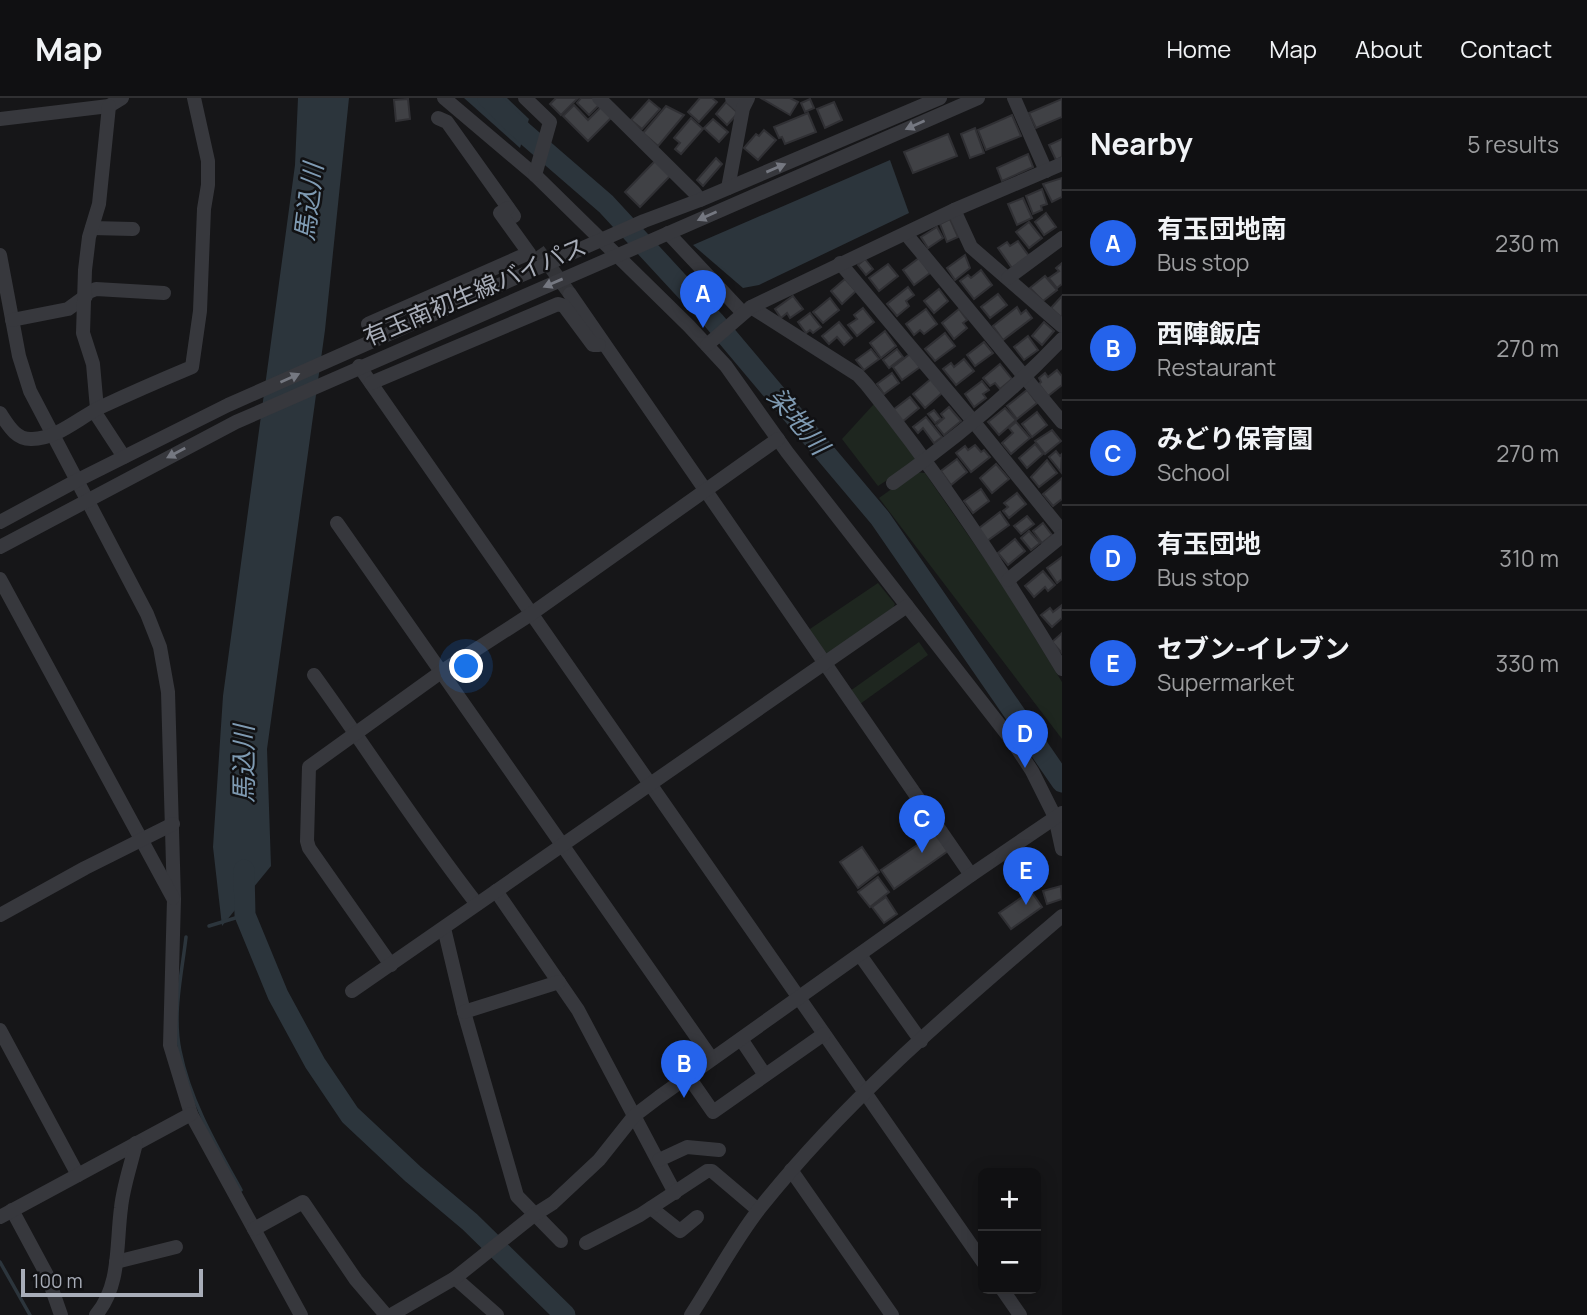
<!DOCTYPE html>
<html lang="en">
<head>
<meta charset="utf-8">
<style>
	:root { --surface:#101012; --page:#1e1e20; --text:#f1f3f6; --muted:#9c9d9f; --line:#303032; --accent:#2563eb }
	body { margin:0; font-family:Manrope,"Noto Sans JP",sans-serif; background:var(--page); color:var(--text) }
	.controls { position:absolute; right:21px; bottom:21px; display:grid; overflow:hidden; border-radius:10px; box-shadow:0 4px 18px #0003 }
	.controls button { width:63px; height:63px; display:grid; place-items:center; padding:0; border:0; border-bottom:2px solid var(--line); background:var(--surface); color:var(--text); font:35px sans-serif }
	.scale { position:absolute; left:21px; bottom:18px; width:182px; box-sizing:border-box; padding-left:7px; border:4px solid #a8adb8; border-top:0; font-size:19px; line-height:24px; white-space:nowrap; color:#a8adb8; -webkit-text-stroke:5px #111113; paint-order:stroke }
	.you { position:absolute; left:467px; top:569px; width:24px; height:24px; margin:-18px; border:5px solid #fff; border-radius:50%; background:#1a73e8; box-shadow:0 0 0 10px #1a73e833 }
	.badge { display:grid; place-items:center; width:46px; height:46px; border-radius:50%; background:var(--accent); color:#fff; font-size:23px; font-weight:700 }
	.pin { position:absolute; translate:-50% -58px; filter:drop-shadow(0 2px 4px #0008) }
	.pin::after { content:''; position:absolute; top:37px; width:24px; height:21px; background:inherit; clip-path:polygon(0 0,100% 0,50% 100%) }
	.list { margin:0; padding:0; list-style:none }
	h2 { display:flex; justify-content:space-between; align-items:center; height:91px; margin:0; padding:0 28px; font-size:30px }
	h2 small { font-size:23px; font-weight:400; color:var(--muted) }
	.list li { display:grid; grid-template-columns:46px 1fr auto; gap:21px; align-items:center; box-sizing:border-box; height:105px; padding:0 28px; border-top:2px solid var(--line) }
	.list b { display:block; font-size:26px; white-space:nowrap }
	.list p { margin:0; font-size:23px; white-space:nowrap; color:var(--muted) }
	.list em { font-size:23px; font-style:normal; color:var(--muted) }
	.map { position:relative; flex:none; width:1062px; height:1217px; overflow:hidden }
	header { display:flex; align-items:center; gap:42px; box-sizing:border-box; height:98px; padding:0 35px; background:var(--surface); border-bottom:2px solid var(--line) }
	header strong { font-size:33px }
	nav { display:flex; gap:38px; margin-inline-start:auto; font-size:24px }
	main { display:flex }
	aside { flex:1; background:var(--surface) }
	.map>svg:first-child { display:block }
	.green { fill:#1e261f }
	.water { fill:#2c353c }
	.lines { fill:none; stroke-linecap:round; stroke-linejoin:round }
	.stream { stroke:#2c353c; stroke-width:3.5 }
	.river { stroke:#2c353c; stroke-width:21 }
	.building { fill:#404145; stroke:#303034; stroke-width:2 }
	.minor-tunnel { stroke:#333438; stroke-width:14; stroke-dasharray:14 7; stroke-linecap:butt }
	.minor { stroke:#37383d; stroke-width:14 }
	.oneway { fill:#757881 }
	.labels { text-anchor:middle; stroke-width:5; stroke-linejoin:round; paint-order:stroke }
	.street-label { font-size:24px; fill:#a8adb8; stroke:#111113 }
	.water-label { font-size:26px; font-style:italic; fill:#7f9bb3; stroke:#111113 }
</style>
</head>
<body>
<header>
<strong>Map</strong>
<nav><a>Home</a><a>Map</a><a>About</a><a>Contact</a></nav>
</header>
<main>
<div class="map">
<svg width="1062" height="1217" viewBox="0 0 1062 1217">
	<rect width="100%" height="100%" fill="#161618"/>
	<g class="green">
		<path d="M874 306 916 359 912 366 878 388 842 341Z"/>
		<path d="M915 374 925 375 1000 483 1062 584V641L879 400Z"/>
		<path d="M878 485 895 506 893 510 827 556 807 533Z"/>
		<path d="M919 544 928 557 860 606 850 593Z"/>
	</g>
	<g class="water">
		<path d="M298 0H349L325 232 267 651 271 768 222 828 213 749 223 598 295 67Z"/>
		<path d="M464 0H507L529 21 520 50Z"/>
		<path d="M890 62 909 115 759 187 743 190 693 147Z"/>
	</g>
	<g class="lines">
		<g class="stream">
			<path d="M209 828 245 817"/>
			<path d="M186 839C182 875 172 916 180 953 190 1003 216 1047 241 1092"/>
			<path d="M0 1164 30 1217"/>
		</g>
		<g class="river">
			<path d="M488 0 524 35 606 106 714 223 880 420 1062 684"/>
			<path d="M244 772 245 817 278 897 315 965 350 1017 413 1076 470 1124 565 1217"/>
		</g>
	</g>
	<g class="building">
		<path d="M556 0H578L561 17 550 6Z"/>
		<path d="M581 0H596L601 5 589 17 577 5Z"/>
		<path d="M700 0H712L717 4 699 24 688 14Z"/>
		<path d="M761 0H790L798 4 790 17Z"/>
		<path d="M408 1 410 21 396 23 394 2Z"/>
		<path d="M810 1 814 10 805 14 801 5Z"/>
		<path d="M1062 1V19L1036 30 1029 15Z"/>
		<path d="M649 2 660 11 642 31 631 22Z"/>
		<path d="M726 4 738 15 727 27 716 16Z"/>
		<path d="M834 4 842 22 825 30 817 11Z"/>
		<path d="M574 7 588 22 603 7 613 18 588 43 563 18Z"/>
		<path d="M666 8 684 17 658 48 643 35Z"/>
		<path d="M808 15 816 34 785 46 782 39 779 40 774 29Z"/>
		<path d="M1012 17 1021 38 986 52 978 32Z"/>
		<path d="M691 20 703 31 681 56 675 51 680 45 674 40Z"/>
		<path d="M713 21 728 34 719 44 704 30Z"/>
		<path d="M975 30 984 55 970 60 961 36Z"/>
		<path d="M764 32 776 42 758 62 744 50 756 36 759 38Z"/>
		<path d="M948 36 957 58 913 75 904 54Z"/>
		<path d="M1062 41V59L1056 62 1049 47Z"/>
		<path d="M1028 56 1033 69 1002 83 997 70Z"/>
		<path d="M716 60 722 66 703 88 697 82Z"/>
		<path d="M656 62 671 77 640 109 625 94Z"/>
		<path d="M1062 80V99L1052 104 1043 86Z"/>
		<path d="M1042 91 1047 106 1041 108 1042 112 1033 116 1026 98Z"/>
		<path d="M1023 100 1032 120 1017 127 1008 106Z"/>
		<path d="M1046 115 1056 129 1044 137 1035 124Z"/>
		<path d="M950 121 958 139 947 144 940 126Z"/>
		<path d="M1029 124 1042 140 1029 150 1016 134Z"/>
		<path d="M937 129 943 140 928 150 921 139Z"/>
		<path d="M1018 143 1029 158 1012 170 998 150 1007 144 1010 148Z"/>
		<path d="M965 157 970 170 955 182 947 170Z"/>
		<path d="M919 160 930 175 914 187 903 172Z"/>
		<path d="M865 161 873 171 866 177 858 167Z"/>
		<path d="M1062 165V186L1057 190 1049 180 1059 173 1056 170Z"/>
		<path d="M888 166 898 178 879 193 869 180Z"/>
		<path d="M981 172 992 187 974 201 960 183 968 177 971 180Z"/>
		<path d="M1045 178 1057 192 1043 203 1030 190Z"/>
		<path d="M845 181 856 193 842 206 831 193Z"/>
		<path d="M908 189 914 197 906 203 909 208 897 218 887 206Z"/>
		<path d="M939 191 948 203 934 215 924 203Z"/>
		<path d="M998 196 1007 207 990 220 981 209Z"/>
		<path d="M793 198 803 211 790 220 787 215 781 220 775 211Z"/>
		<path d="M1062 198V220L1051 210Z"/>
		<path d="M830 200 839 212 823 225 813 214Z"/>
		<path d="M1017 209 1021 216 1026 212 1032 220 1003 242 993 228Z"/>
		<path d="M863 210 874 224 857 238 848 227 857 221 854 217Z"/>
		<path d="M926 211 937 226 924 236 920 232 914 237 906 226Z"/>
		<path d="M959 211 967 222 963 225 967 230 954 241 942 225Z"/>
		<path d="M810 215 821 229 813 235 810 232 806 235 798 224Z"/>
		<path d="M839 224 852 240 844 247 837 239 829 246 822 238Z"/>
		<path d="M1044 224 1054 233 1042 247 1032 238Z"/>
		<path d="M885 233 896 248 881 260 870 245Z"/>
		<path d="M945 235 955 248 935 263 925 251Z"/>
		<path d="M1028 238 1038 252 1024 262 1014 249Z"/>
		<path d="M984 244 993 255 975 268 967 257Z"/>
		<path d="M871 251 879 261 864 272 856 262Z"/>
		<path d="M897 251 903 259 889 270 883 262Z"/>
		<path d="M910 256 920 269 902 282 893 269Z"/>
		<path d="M964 261 974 273 956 287 943 271 951 265 954 269Z"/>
		<path d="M1000 266 1012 281 1000 291 995 285 990 288 983 280Z"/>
		<path d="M1057 272 1062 278V287L1048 298 1039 286 1041 284 1039 280 1045 275 1048 279Z"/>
		<path d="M892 275 899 285 884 296 877 286Z"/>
		<path d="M931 281 942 295 925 310 913 296Z"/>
		<path d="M982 283 989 292 983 296 986 300 974 309 965 296Z"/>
		<path d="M1027 292 1037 305 1017 321 1007 308Z"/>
		<path d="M910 299 919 310 902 324 893 312Z"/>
		<path d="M949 309 961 323 944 337 936 327 944 320 941 316Z"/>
		<path d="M1005 310 1016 322 999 337 988 324Z"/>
		<path d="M934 312 941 321 935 325 928 316Z"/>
		<path d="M1037 314 1047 327 1032 339 1022 326Z"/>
		<path d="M926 319 942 339 934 345 923 330 918 335 913 329Z"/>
		<path d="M1016 324 1030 340 1011 356 1002 345 1013 335 1009 330Z"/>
		<path d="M1052 332 1061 343 1045 356 1035 343Z"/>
		<path d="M1035 346 1043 356 1027 370 1019 360Z"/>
		<path d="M975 347 981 354 984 352 990 359 971 374 956 355 965 348 968 352Z"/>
		<path d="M1056 353 1060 358 1062 356 1061 374 1049 359Z"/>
		<path d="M957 361 967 374 951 387 941 373Z"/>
		<path d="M1047 362 1057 375 1039 389 1031 379Z"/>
		<path d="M996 366 1009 381 992 395 980 380Z"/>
		<path d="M1062 380V401L1053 408 1043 396Z"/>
		<path d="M981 391 989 403 973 415 964 403Z"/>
		<path d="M1017 395 1026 406 1009 420 1003 413 1008 409 1004 405Z"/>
		<path d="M1000 414 1009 427 987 443 978 431Z"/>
		<path d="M1027 418 1034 426 1021 436 1014 428Z"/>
		<path d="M1043 425 1052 437 1042 445 1033 433Z"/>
		<path d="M1029 433 1040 445 1031 452 1021 440Z"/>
		<path d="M1015 441 1025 453 1008 467 998 455Z"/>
		<path d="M1062 459V481L1057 485 1047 470Z"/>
		<path d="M1043 473 1055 487 1048 493 1045 489 1034 499 1025 488Z"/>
		<path d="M1062 507V520L1052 529 1041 517 1050 510 1053 514Z"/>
		<path d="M1062 535V555L1052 544Z"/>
		<path d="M935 735 948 753 894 791 881 772Z"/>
		<path d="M862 749 879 774 858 790 840 764Z"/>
		<path d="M878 779 889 794 870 809 858 794Z"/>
		<path d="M1061 788 1062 801 1047 806 1043 793Z"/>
		<path d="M1031 793 1042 809 1011 831 999 815Z"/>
		<path d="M886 799 897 816 884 825 872 809Z"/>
	</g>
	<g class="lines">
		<path class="minor-tunnel" d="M538 152 570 196"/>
		<g class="minor">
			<path d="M444 0 535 77 689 228 726 268 787 354 1013 644 1032 673 1055 719 1062 751"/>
			<path d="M525 0 550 24 535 77"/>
			<path d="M599 0 694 94 700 102"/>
			<path d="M732 0 743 10"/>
			<path d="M1014 0 1046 73"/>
			<path d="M438 20 447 24 514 118"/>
			<path d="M0 21 109 8 122 0"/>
			<path d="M728 90 743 10 748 0"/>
			<path d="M954 112 971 149 1062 228"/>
			<path d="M92 130 133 131"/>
			<path d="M668 135 743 215"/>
			<path d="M906 136 1062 324"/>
			<path d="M0 157 19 258 30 293 147 516 160 549 168 594 174 801 170 947 191 1016 301 1217"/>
			<path d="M840 165 973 323 1062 433"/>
			<path d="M1008 180 1062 140"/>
			<path d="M86 195 96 191 164 195"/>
			<path d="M570 196 971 777"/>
			<path d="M751 209 858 277 867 287C939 376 1003 473 1062 571"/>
			<path d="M12 222 68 211 86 198"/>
			<path d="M375 241 368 226 529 155 500 115 508 110"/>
			<path d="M707 247 751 209 954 112 1062 66"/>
			<path d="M359 268 983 1164"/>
			<path d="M371 285 558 206 564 208 593 247H599"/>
			<path d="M97 311 93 266 83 235 85 172 89 139 99 106 109 8"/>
			<path d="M94 313 124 359"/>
			<path d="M0 315C8 327 16 342 32 341 57 341 80 319 101 309 131 295 161 282 192 269L200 213 204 111 208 87V63L194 0"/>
			<path d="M893 385C954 342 1011 295 1062 241"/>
			<path d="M0 424 76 383 228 307 644 123 700 102 940 0"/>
			<path d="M337 425 712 961"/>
			<path d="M0 449 236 324 978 0"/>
			<path d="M0 481 173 800"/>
			<path d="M1008 482 1062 438"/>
			<path d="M314 577C369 653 419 732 477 806"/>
			<path d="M496 793 578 912 675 1095"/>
			<path d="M0 817 85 770 173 726"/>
			<path d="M444 830 464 914 517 1098 561 1143"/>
			<path d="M860 857 921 943"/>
			<path d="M391 867 309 750 307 743 309 669 441 574 531 516 778 341"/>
			<path d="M352 893 907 508"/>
			<path d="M464 914 559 884"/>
			<path d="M0 932 78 1077"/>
			<path d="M741 941 765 977"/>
			<path d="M688 978 713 1014 824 936"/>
			<path d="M659 1062 687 1049 719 1052"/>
			<path d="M791 1072 892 1217"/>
			<path d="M651 1110 680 1133 697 1119"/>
			<path d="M12 1112 47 1177 61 1217"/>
			<path d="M0 1119 191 1016"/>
			<path d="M254 1131 303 1104 356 1182 386 1217"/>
			<path d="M586 1145 640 1117 707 1073H712L758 1112"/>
			<path d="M116 1164 176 1149"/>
			<path d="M455 1180 497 1217"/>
			<path d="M1002 1191 1020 1217"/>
			<path d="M96 1217C121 1187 116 1147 121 1110 123 1089 131 1067 136 1045"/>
			<path d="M391 1217 455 1180 534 1117 553 1105 599 1062 634 1018 659 999 971 777 1062 715"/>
			<path d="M691 1217C714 1182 734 1143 760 1110 847 1000 956 909 1062 818"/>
		</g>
	</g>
	<defs><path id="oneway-solid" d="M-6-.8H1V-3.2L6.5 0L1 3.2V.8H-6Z" transform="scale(1.75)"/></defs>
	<g class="oneway">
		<use href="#oneway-solid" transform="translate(915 27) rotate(156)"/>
		<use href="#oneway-solid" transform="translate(776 70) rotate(-23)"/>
		<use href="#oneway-solid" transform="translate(707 118) rotate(156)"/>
		<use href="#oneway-solid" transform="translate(553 185) rotate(157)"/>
		<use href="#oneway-solid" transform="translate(290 280) rotate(-24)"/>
		<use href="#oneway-solid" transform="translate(176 355) rotate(152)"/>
	</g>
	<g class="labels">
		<g class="street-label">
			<text transform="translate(475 194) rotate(-23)" y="8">有玉南初生線バイパス</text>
		</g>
		<g class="water-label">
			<text transform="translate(309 104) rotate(-83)" y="9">馬込川</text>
			<text transform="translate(798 323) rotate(50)" y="9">染地川</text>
			<text transform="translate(244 666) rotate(-90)" y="9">馬込川</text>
		</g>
	</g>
</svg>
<div class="controls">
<button>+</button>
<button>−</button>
</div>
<div class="scale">100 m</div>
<div class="you"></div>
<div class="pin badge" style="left:703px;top:230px">A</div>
<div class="pin badge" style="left:684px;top:1000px">B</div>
<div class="pin badge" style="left:922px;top:755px">C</div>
<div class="pin badge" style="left:1025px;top:670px">D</div>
<div class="pin badge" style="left:1026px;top:807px">E</div>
</div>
<aside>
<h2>Nearby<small>5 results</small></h2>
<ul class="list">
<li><span class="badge">A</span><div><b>有玉団地南</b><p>Bus stop</p></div><em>230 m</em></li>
<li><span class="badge">B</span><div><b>西陣飯店</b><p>Restaurant</p></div><em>270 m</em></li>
<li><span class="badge">C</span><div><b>みどり保育園</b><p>School</p></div><em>270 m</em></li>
<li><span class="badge">D</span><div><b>有玉団地</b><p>Bus stop</p></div><em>310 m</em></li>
<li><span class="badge">E</span><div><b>セブン-イレブン</b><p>Supermarket</p></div><em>330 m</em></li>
</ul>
</aside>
</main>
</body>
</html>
